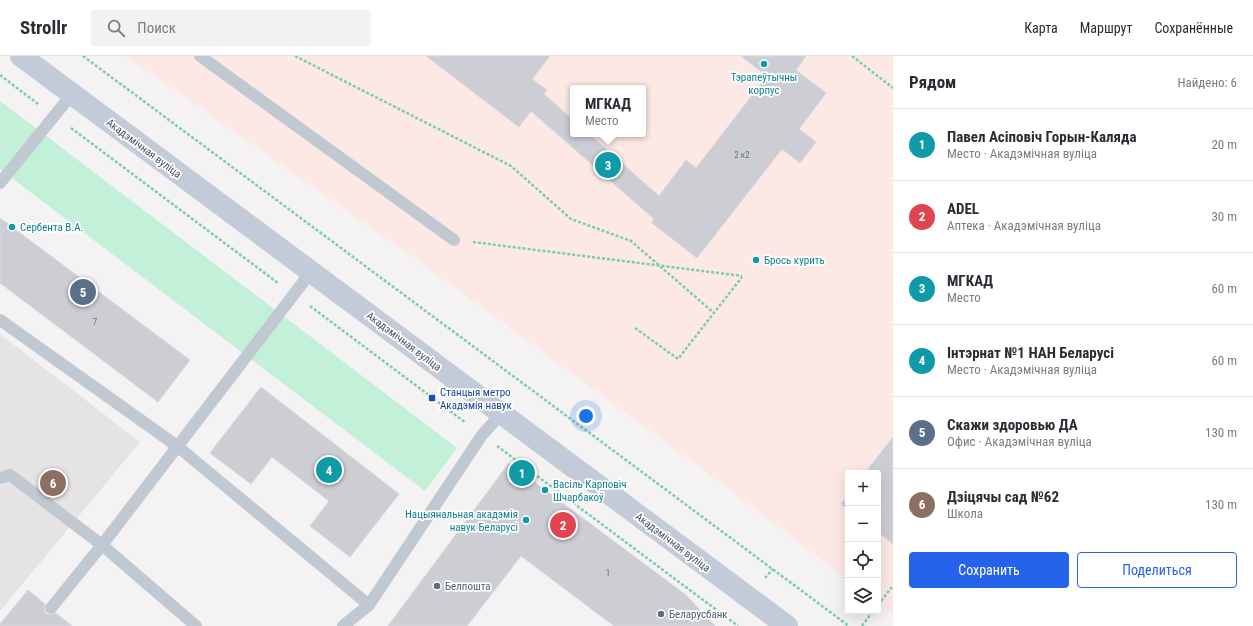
<!DOCTYPE html>
<html lang="ru">
<head>
<meta charset="utf-8">
<style>
	:root { --surface:#fff; --page:#f2f2f3; --text:#2b2b33; --muted:#7c7c81; --line:#e1e1e2; --accent:#2563eb }
	body { margin:0; font-family:"Roboto Condensed",sans-serif; background:var(--page); color:var(--text) }
	.controls { position:absolute; right:12px; bottom:12px; display:grid; overflow:hidden; border-radius:4px; box-shadow:0 4px 16px #0002 }
	.controls button { width:36px; height:36px; display:grid; place-items:center; padding:0; border:0; border-bottom:1px solid var(--line); background:var(--surface); color:var(--text); font:20px sans-serif }
	.you { position:absolute; left:586px; top:360px; width:14px; height:14px; margin:-10px; border:3px solid #fff; border-radius:50%; background:#1a73e8; box-shadow:0 0 0 6px #1a73e833 }
	.badge { display:grid; place-items:center; width:26px; height:26px; border-radius:50%; background:var(--accent); color:#fff; font-size:13px; font-weight:700 }
	.pin { position:absolute; translate:-50% -50%; border:2px solid #fff; box-shadow:0 1px 4px #0006 }
	.popup { position:absolute; left:570px; top:29px; width:76px; height:52px; box-sizing:border-box; display:grid; place-content:center; border-radius:4px; background:var(--surface); filter:drop-shadow(0 1px 3px #0005); font-size:13px; white-space:nowrap; color:var(--muted) }
	.popup b { font-size:15px; color:var(--text) }
	.popup::after { content:''; position:absolute; left:50%; top:100%; margin-left:-8px; border:8px solid transparent; border-top-color:var(--surface) }
	.list { margin:0; padding:0; list-style:none }
	h2 { display:flex; justify-content:space-between; align-items:center; height:52px; margin:0; padding:0 16px; font-size:17px }
	h2 small { font-size:13px; font-weight:400; color:var(--muted) }
	.list li { display:grid; grid-template-columns:26px 1fr auto; gap:12px; align-items:center; box-sizing:border-box; height:72px; padding:0 16px; border-top:1px solid var(--line) }
	.list b { display:block; font-size:15px; white-space:nowrap }
	.list p { margin:0; font-size:13px; white-space:nowrap; color:var(--muted) }
	.list em { font-size:13px; font-style:normal; color:var(--muted) }
	.actions { display:flex; gap:8px; padding:12px 16px }
	.actions a { flex:1; padding:9px 0; border:1px solid var(--accent); border-radius:4px; text-align:center; font-size:14px; color:var(--accent) }
	.actions .main { background:var(--accent); color:#fff }
	.icon { flex:none; width:22px; height:22px; fill:none; stroke:currentColor; stroke-width:2; stroke-linecap:round; stroke-linejoin:round }
	.map { position:relative; flex:none; width:893px; height:570px; overflow:hidden }
	header { display:flex; align-items:center; gap:24px; box-sizing:border-box; height:56px; padding:0 20px; background:var(--surface); border-bottom:1px solid var(--line) }
	header strong { font-size:19px }
	nav { display:flex; gap:22px; margin-inline-start:auto; font-size:14px }
	.search { width:280px; height:36px; background:var(--page); display:flex; align-items:center; gap:10px; box-sizing:border-box; padding:0 14px; border-radius:4px; color:var(--muted); font-size:15px }
	main { display:flex }
	aside { flex:1; background:var(--surface) }
	.map>svg:first-child { display:block }
	.education { fill:#e5e3e4 }
	.medical { fill:#fce9e5; fill-rule:evenodd }
	.green { fill:#c2f0d8 }
	.building { fill:#ccced4; stroke:#d6d8dd }
	.lines { fill:none; stroke-linecap:round; stroke-linejoin:round }
	.path { stroke:#79cfac; stroke-width:2.5; stroke-dasharray:3 2; stroke-linecap:butt }
	.lane { stroke:#c0c8d1; stroke-width:12 }
	.secondary { stroke:#c3cbd8; stroke-width:22 }
	.culture-dot { fill:#0f9aa8; stroke:#fff; stroke-width:1.5 }
	.transit-dot { fill:#1a4fb4; stroke:#fff; stroke-width:1.5 }
	.service-dot { fill:#5c6f8a; stroke:#fff; stroke-width:1.5 }
	.labels { text-anchor:middle; stroke-width:3.5; stroke-linejoin:round; paint-order:stroke }
	.number-label { font-size:9px; fill:#6a727d }
	.culture-label { font-size:11px; fill:#0d838f; stroke:#fff; text-anchor:start }
	.street-label { font-size:11px; fill:#495360; stroke:#fff }
	.transit-label { font-size:11px; fill:#164399; stroke:#fff; text-anchor:start }
	.service-label { font-size:11px; fill:#4e5e75; stroke:#fff; text-anchor:start }
</style>
</head>
<body>
<header>
<strong>Strollr</strong>
<div class="search"><svg class="icon" aria-label="search" viewBox="0 0 24 24"><circle cx="10" cy="10" r="6"/><path d="M15 15l6 6"/></svg>Поиск</div>
<nav><a>Карта</a><a>Маршрут</a><a>Сохранённые</a></nav>
</header>
<main>
<div class="map">
<svg width="893" height="570" viewBox="0 0 893 570">
	<rect width="100%" height="100%" fill="#f4f2f2"/>
	<path class="education" d="M0 278 140 386 0 555Z"/>
	<path class="medical" d="M126 0H893V558L878 546V417H848V524L710 419 431 214ZM573 32H643V78H573Z"/>
	<path class="green" d="M0 45 457 392 425 435 0 113Z"/>
	<g class="building">
		<path d="M426 0H550L532 23 547 34 544 38 573 64V78H589L659 140 686 104 696 112 767 20 741 0H806L796 14 826 37 799 73 816 86 800 107 782 93 697 202 652 167 654 163 531 55 519 71Z"/>
		<path d="M0 162 190 304 158 346 0 227Z"/>
		<path d="M261 331 399 438 350 501 310 470 329 445 272 401 251 428 210 397Z"/>
		<path d="M893 381V488L878 476V417H865Z"/>
		<path d="M509 407 686 539 715 570H614L521 500 467 570H388Z"/>
		<path d="M848 440V454L841 448Z"/>
		<path d="M28 534 45 548 44 554 46 558 50 559 56 557 72 570H0V568Z"/>
	</g>
	<g class="lines">
		<g class="path">
			<path d="M83 0 849 570"/>
			<path d="M295 0 511 110 571 163 631 185 714 257"/>
			<path d="M852 0 893 32"/>
			<path d="M0 19 38 48"/>
			<path d="M71 72 278 227"/>
			<path d="M473 186 742 220"/>
			<path d="M310 250 466 367"/>
			<path d="M635 272 678 303 742 221"/>
			<path d="M497 390 738 570"/>
			<path d="M765 522 773 513"/>
			<path d="M878 549 891 532 893 533"/>
			<path d="M862 570 873 555"/>
		</g>
		<g class="lane">
			<path d="M200 0 454 184"/>
			<path d="M0 127 72 38"/>
			<path d="M0 264 177 390 369 549"/>
			<path d="M0 422 10 419 102 489 196 570"/>
			<path d="M51 552 102 489 311 216"/>
			<path d="M343 570 369 549 482 379 501 358"/>
		</g>
		<path class="secondary" d="M21 0 787 570"/>
	</g>
	<g class="culture-dot">
		<circle cx="764" cy="8" r="4"/>
		<circle cx="12" cy="171" r="4"/>
		<circle cx="756" cy="204" r="4"/>
		<circle cx="545" cy="434" r="4"/>
		<circle cx="526" cy="464" r="4"/>
	</g>
	<rect class="transit-dot" x="428" y="338" width="8" height="8" rx="2"/>
	<g class="service-dot">
		<circle cx="437" cy="530" r="4"/>
		<circle cx="661" cy="558" r="4"/>
	</g>
	<g class="labels">
		<g class="number-label">
			<text x="742" y="102">2 к2</text>
			<text x="95" y="269">7</text>
			<text x="608" y="520">1</text>
		</g>
		<g class="culture-label">
			<text x="764" y="25" text-anchor="middle">Тэрапеўтычны<tspan x="764" dy="13">корпус</tspan></text>
			<text x="20" y="175">Сербента В.А.</text>
			<text x="764" y="208">Брось курить</text>
			<text x="553" y="432">Васіль Карповіч<tspan x="553" dy="13">Шчарбакоў</tspan></text>
			<text x="518" y="462" text-anchor="end">Нацыянальная акадэмія<tspan x="518" dy="13">навук Беларусі</tspan></text>
		</g>
		<g class="street-label">
			<text transform="translate(144 92) rotate(37)" y="4">Акадэмічная вуліца</text>
			<text transform="translate(404 285) rotate(37)" y="4">Акадэмічная вуліца</text>
			<text transform="translate(673 486) rotate(37)" y="4">Акадэмічная вуліца</text>
		</g>
		<g class="transit-label">
			<text x="440" y="340">Станцыя метро<tspan x="440" dy="13">Акадэмія навук</tspan></text>
		</g>
		<g class="service-label">
			<text x="445" y="534">Белпошта</text>
			<text x="669" y="562">Беларусбанк</text>
		</g>
	</g>
</svg>
<div class="controls">
<button>+</button>
<button>−</button>
<button><svg class="icon" aria-label="locate" viewBox="0 0 24 24"><circle cx="12" cy="12" r="6"/><path d="M12 2v4M12 18v4M2 12h4M18 12h4"/></svg></button>
<button><svg class="icon" aria-label="layers" viewBox="0 0 24 24"><path d="M12 4l9 5-9 5-9-5zM3 14l9 5 9-5"/></svg></button>
</div>
<div class="you"></div>
<div class="pin badge" style="left:522px;top:417px;background:#0f9aa8">1</div>
<div class="pin badge" style="left:563px;top:469px;background:#e0444e">2</div>
<div class="pin badge" style="left:608px;top:109px;background:#0f9aa8">3</div>
<div class="popup"><b>МГКАД</b>Место</div>
<div class="pin badge" style="left:329px;top:414px;background:#0f9aa8">4</div>
<div class="pin badge" style="left:83px;top:236px;background:#5c6f8a">5</div>
<div class="pin badge" style="left:53px;top:427px;background:#8d6e63">6</div>
</div>
<aside>
<h2>Рядом<small>Найдено: 6</small></h2>
<ul class="list">
<li><span class="badge" style="background:#0f9aa8">1</span><div><b>Павел Асіповіч Горын-Каляда</b><p>Место · Акадэмічная вуліца</p></div><em>20 m</em></li>
<li><span class="badge" style="background:#e0444e">2</span><div><b>ADEL</b><p>Аптека · Акадэмічная вуліца</p></div><em>30 m</em></li>
<li><span class="badge" style="background:#0f9aa8">3</span><div><b>МГКАД</b><p>Место</p></div><em>60 m</em></li>
<li><span class="badge" style="background:#0f9aa8">4</span><div><b>Інтэрнат №1 НАН Беларусі</b><p>Место · Акадэмічная вуліца</p></div><em>60 m</em></li>
<li><span class="badge" style="background:#5c6f8a">5</span><div><b>Скажи здоровью ДА</b><p>Офис · Акадэмічная вуліца</p></div><em>130 m</em></li>
<li><span class="badge" style="background:#8d6e63">6</span><div><b>Дзіцячы сад №62</b><p>Школа</p></div><em>130 m</em></li>
</ul>
<div class="actions"><a class="main">Сохранить</a><a>Поделиться</a></div>
</aside>
</main>
</body>
</html>
